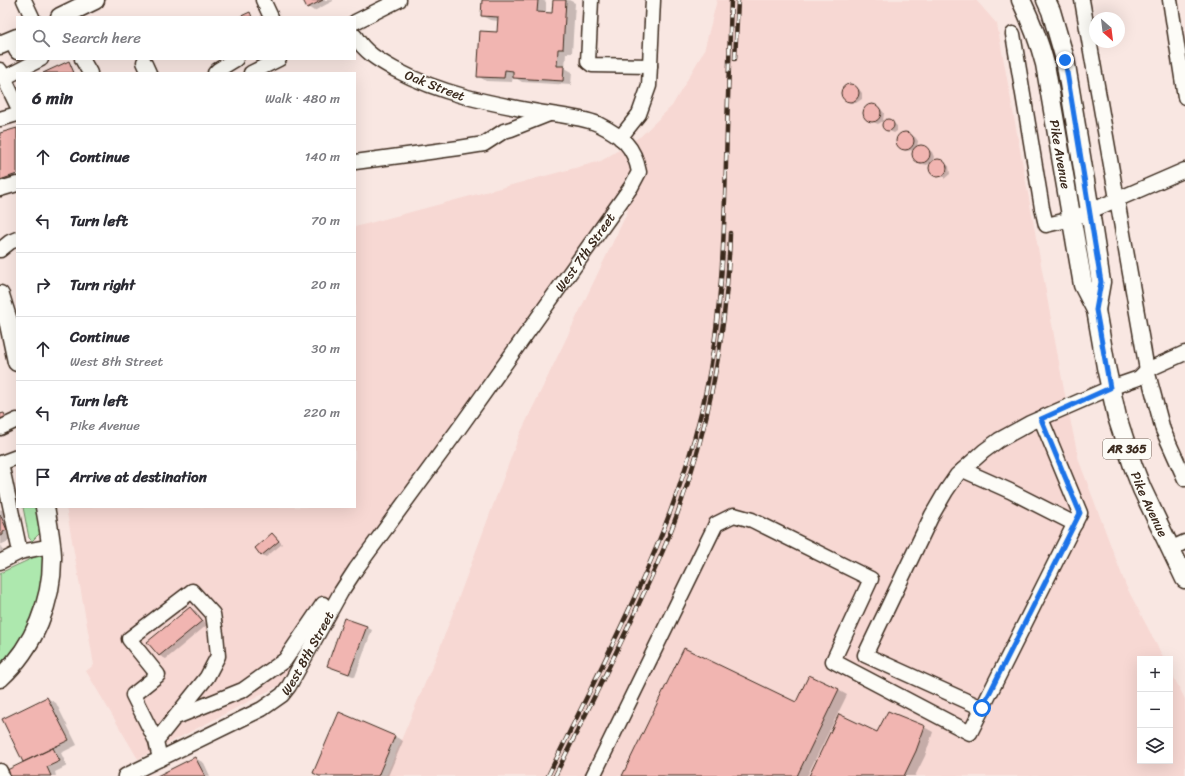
<!DOCTYPE html>
<html lang="en">
<head>
<meta charset="utf-8">
<style>
	:root { --surface:#fff; --page:#f7f7f7; --text:#2b2b33; --muted:#7c7c81; --line:#e1e1e2 }
	body { margin:0; font-family:Sriracha,sans-serif; background:var(--page); color:var(--text) }
	.controls { position:absolute; right:12px; bottom:12px; display:grid; overflow:hidden; border-radius:0px; box-shadow:0 4px 16px #0002 }
	.controls button { width:36px; height:36px; display:grid; place-items:center; padding:0; border:0; border-bottom:1px solid var(--line); background:var(--surface); color:var(--text); font:20px sans-serif }
	.compass { position:absolute; left:1089px; top:12px; width:36px; height:36px; border-radius:50%; background:var(--surface); box-shadow:0 4px 16px #0002; rotate:152deg }
	.stop { position:absolute; width:12px; height:12px; margin:-9px; border:3px solid #1a73e8; border-radius:50%; background:#fff }
	.stop.end { background:#1a73e8; border-color:#fff; box-shadow:0 1px 4px #0008 }
	.list { margin:0; padding:0; list-style:none }
	h2 { display:flex; justify-content:space-between; align-items:center; height:52px; margin:0; padding:0 16px; font-size:17px }
	h2 small { font-size:13px; font-weight:400; color:var(--muted) }
	.list li { display:grid; grid-template-columns:26px 1fr auto; gap:12px; align-items:center; box-sizing:border-box; height:64px; padding:0 16px; border-top:1px solid var(--line) }
	.list b { display:block; font-size:15px; white-space:nowrap }
	.list p { margin:0; font-size:13px; white-space:nowrap; color:var(--muted) }
	.list em { font-size:13px; font-style:normal; color:var(--muted) }
	.icon { flex:none; width:22px; height:22px; fill:none; stroke:currentColor; stroke-width:2; stroke-linecap:round; stroke-linejoin:round }
	.map { position:relative; flex:none; width:1185px; height:776px; overflow:hidden }
	.search { position:absolute; background:var(--surface); box-shadow:0 4px 16px #0002; left:16px; top:16px; width:340px; height:44px; display:flex; align-items:center; gap:10px; box-sizing:border-box; padding:0 14px; border-radius:0px; color:var(--muted); font-size:15px }
	.panel { position:absolute; background:var(--surface); box-shadow:0 4px 16px #0002; left:16px; top:72px; width:340px; height:436px; border-radius:0px }
	.map>svg:first-child { display:block }
	.built { fill:#f7d8d3 }
	.green { fill:#ade8ae; stroke:#748966 }
	.shadow { fill:#0003 }
	.building { fill:#f1b5b1; stroke:#3b2a1e }
	.lines { fill:none; stroke-linecap:round; stroke-linejoin:round }
	.minor-casing { stroke:#3b2a1e; stroke-width:17 }
	.major-casing { stroke:#3b2a1e; stroke-width:21 }
	.minor { stroke:#fdfcf7; stroke-width:14 }
	.major { stroke:#fdfcf7; stroke-width:18 }
	.rail-casing { stroke:#3b2a1e; stroke-width:4.5 }
	.rail { stroke:#fdfcf7; stroke-width:3; stroke-dasharray:9; stroke-linecap:butt }
	.route { stroke:#1a73e8; stroke-width:5 }
	.labels { text-anchor:middle; stroke-width:3; stroke-linejoin:round; paint-order:stroke }
	.shield { fill:#fdfcf7; stroke:#75695f; stroke-width:1 }
	.shield-label { font-size:12px; font-weight:bold; fill:#3b2a1e }
	.street-label { font-size:13px; fill:#3b2a1e; stroke:#fdfcf7 }
</style>
</head>
<body>
<div class="map">
<svg width="1185" height="776" viewBox="0 0 1185 776">
	<rect width="100%" height="100%" fill="#f9e7e2"/>
	<filter id="ink" filterUnits="userSpaceOnUse"><feTurbulence type="fractalNoise" baseFrequency=".025" numOctaves="2"/><feDisplacementMap in="SourceGraphic" scale="8" xChannelSelector="R" yChannelSelector="G"/><feConvolveMatrix kernelMatrix="1 2 1 2 8 2 1 2 1" color-interpolation-filters="sRGB"/></filter>
	<g filter="url(#ink)">
		<path class="built" d="M717 0H976L997 24 1064 390 1079 461 1126 586 1164 659H1140V761H1170V670L1185 699V776H386L439 650 519 436 628 211 619 195 419 473 354 560 282 684 138 759 86 671 94 665 66 507H355V227L601 161 641 136 672 106 704 51Z"/>
		<g class="green">
			<path d="M23 507H39L43 530 32 541 29 538Z"/>
			<path d="M47 553 38 610 22 641 0 669V573L35 557Z"/>
		</g>
		<g class="shadow">
			<path d="M304 0H333V1L314 11 308 7Z"/>
			<path d="M483 0H543L546 2V13L553 14 554 0H569L575 3 572 53H566L565 68 572 72 571 85 522 82 513 76 512 82 486 81 478 76 498 33 499 21 490 20 482 16Z"/>
			<path d="M69 62 75 73H45Z"/>
			<path d="M849 85 859 89 862 93V99L856 103H851L843 96V89Z"/>
			<path d="M869 105H874L881 109 884 113 883 121 878 124 868 120 864 114 865 109Z"/>
			<path d="M887 120 891 121 897 126V131L894 133 885 129 883 127 884 122Z"/>
			<path d="M17 129V182L0 188V134Z"/>
			<path d="M905 133 915 137 918 141 917 147 921 146 926 148 932 152 934 157 932 162 927 165 922 164 918 162 913 155 914 150 906 151 899 147 897 142 900 135Z"/>
			<path d="M935 161H940L949 166 950 174 944 179V177L934 176 930 172V167Z"/>
			<path d="M0 509 5 512 11 540 0 545 5 555 0 558Z"/>
			<path d="M272 534 276 537 282 544 266 557 262 555Z"/>
			<path d="M190 608 196 611 207 625 166 659 160 656 148 642Z"/>
			<path d="M366 627 372 630 355 677 328 666Z"/>
			<path d="M838 690 847 695 807 776H623L796 703Z"/>
			<path d="M47 698 56 703 77 745 61 753 67 766 55 772 56 776H9L25 763 3 719Z"/>
			<path d="M924 727 933 732 925 756 915 776H810L877 733Z"/>
			<path d="M394 736 403 741 388 776H320Z"/>
			<path d="M195 758 204 763 210 776H159Z"/>
		</g>
		<g class="building">
			<path d="M303 0H323L307 8Z"/>
			<path d="M482 0H538L537 12 552 13 553 0H566L563 49H558L557 66H564L563 81 513 78V71L505 70 504 78 477 77 480 31 497 32 498 17 481 16Z"/>
			<path d="M250 12 252 17H239Z"/>
			<path d="M69 61 74 73H43Z"/>
			<circle cx="850" cy="93" r="9"/>
			<circle cx="872" cy="113" r="9"/>
			<circle cx="888" cy="125" r="6"/>
			<path d="M17 128V174L0 180V133Z"/>
			<circle cx="905" cy="141" r="9"/>
			<circle cx="921" cy="154" r="9"/>
			<circle cx="938" cy="168" r="9"/>
			<path d="M4 413 7 420 0 423V414Z"/>
			<path d="M0 514 7 530 3 532V535L0 536Z"/>
			<path d="M272 533 279 541 261 556 255 548Z"/>
			<path d="M190 607 202 621 159 656 147 642Z"/>
			<path d="M344 618 367 626 349 674 327 666Z"/>
			<path d="M684 648 796 702 809 675 839 689 797 776H622Z"/>
			<path d="M47 697 69 740 23 762 2 719Z"/>
			<path d="M888 711 925 726 916 751 904 776H809L839 714 877 732Z"/>
			<path d="M339 712 395 736 378 776H319L313 773Z"/>
			<path d="M53 748 60 761 47 767 51 776H8L5 771Z"/>
			<path d="M195 757 205 776H157Z"/>
		</g>
		<g class="lines">
			<defs>
				<g id="minor">
					<path d="M24 0 32 17"/>
					<path d="M263 0 271 17"/>
					<path d="M591 0 588 62 592 65 650 66"/>
					<path d="M1082 0 1147 370 1163 430 1185 479"/>
					<path d="M1170 0 1185 97"/>
					<path d="M355 22 399 0"/>
					<path d="M1013 34 1042 208 1046 225 1072 219 1185 170"/>
					<path d="M11 41 17 52"/>
					<path d="M82 59 90 73"/>
					<path d="M144 62 149 73"/>
					<path d="M0 70 17 105"/>
					<path d="M215 73 218 70 236 59"/>
					<path d="M251 73 279 59"/>
					<path d="M4 78 41 59"/>
					<path d="M0 119 17 114"/>
					<path d="M620 138 639 114 649 86 653 0"/>
					<path d="M355 162 459 148 484 144 504 131 511 129 549 114"/>
					<path d="M0 189 17 184"/>
					<path d="M0 250 10 242 17 239"/>
					<path d="M0 428 17 420"/>
					<path d="M17 457 1 463 20 552 51 546"/>
					<path d="M963 470 1010 491 1075 524"/>
					<path d="M1170 549 1185 542"/>
					<path d="M0 562 20 552"/>
					<path d="M982 708 865 655 932 515 946 491 957 475 984 451 999 440 1030 423 1110 388 1139 378 1147 370 1185 353"/>
					<path d="M176 717 243 690 285 660 323 604"/>
					<path d="M156 741 133 695 158 675 129 639 192 591 213 614 216 634 218 656 207 677 156 741 160 759"/>
					<path d="M0 771 2 776"/>
					<path id="s1" d="M125 776 262 709 282 695 289 686 341 592 356 569 460 427 631 187 639 172C634 146 622 136 598 124 582 117 556 115 538 112 489 103 441 94 396 70 380 61 365 53 355 36"/>
					<path d="M593 776 716 524 734 515 752 520 871 579 833 661 970 733 1080 513 1041 419"/>
				</g>
				<g id="major">
					<path id="s2" d="M1021 0C1031 21 1039 41 1045 64L1083 285 1096 310 1106 367 1117 417 1133 466 1142 489 1185 579"/>
					<path d="M1046 0 1051 11 1065 59 1090 211 1101 282 1096 310"/>
					<path d="M60 17 95 0"/>
					<path d="M0 45 17 38"/>
					<path d="M0 295 9 324 17 362"/>
					<path d="M0 678C34 647 53 601 52 555 51 539 48 523 45 507"/>
				</g>
			</defs>
			<use href="#minor" class="minor-casing"/>
			<use href="#major" class="major-casing"/>
			<use href="#minor" class="minor"/>
			<use href="#major" class="major"/>
			<defs>
				<g id="rail">
					<path d="M735 59 738 0"/>
					<path d="M548 776C605 658 670 541 701 413 721 331 724 247 726 163 728 108 729 54 731 0"/>
					<path d="M555 776C584 717 614 659 641 599 652 576 663 552 672 528 708 434 727 334 730 233"/>
				</g>
			</defs>
			<use href="#rail" class="rail-casing"/>
			<use href="#rail" class="rail"/>
		</g>
	</g>
	<g class="lines" filter="url(#ink)">
		<path class="route" d="M982 708 1080 513 1041 419 1110 388 1096 310 1101 282 1065 60"/>
	</g>
	<g class="labels">
		<rect class="shield" x="1103" y="439" width="48" height="20" rx="3"/>
		<g class="shield-label">
			<text x="1127" y="453">AR 365</text>
		</g>
		<g class="street-label">
			<text transform="translate(435 85) rotate(21)" y="5">Oak Street</text>
			<text dy="5" stroke="none"><textPath href="#s2" startOffset="160">Pike Avenue</textPath></text>
			<text dy="5" stroke="none"><textPath href="#s1" startOffset="714">West 7th Street</textPath></text>
			<text dy="5" stroke="none"><textPath href="#s2" startOffset="523">Pike Avenue</textPath></text>
			<text dy="5" stroke="none"><textPath href="#s1" startOffset="226">West 8th Street</textPath></text>
		</g>
	</g>
</svg>
<div class="controls">
<button>+</button>
<button>−</button>
<button><svg class="icon" aria-label="layers" viewBox="0 0 24 24"><path d="M12 4l9 5-9 5-9-5zM3 14l9 5 9-5"/></svg></button>
</div>
<svg class="compass" viewBox="-18 -18 36 36"><path d="M0-13l5 13h-10z" fill="#e53935"/><path d="M0 13l5-13h-10z" fill="#7c7c81"/></svg>
<div class="stop" style="left:982px;top:708px"></div>
<div class="stop end" style="left:1065px;top:60px"></div>
<div class="search"><svg class="icon" aria-label="search" viewBox="0 0 24 24"><circle cx="10" cy="10" r="6"/><path d="M15 15l6 6"/></svg>Search here</div>
<section class="panel">
<h2>6 min<small>Walk · 480 m</small></h2>
<ul class="list">
<li><svg class="icon" aria-label="ahead" viewBox="0 0 24 24"><path d="M12 20V5M6 11l6-6 6 6"/></svg><div><b>Continue</b></div><em>140 m</em></li>
<li><svg class="icon" aria-label="left" viewBox="0 0 24 24"><path d="M17 20v-9H6M10 6l-5 5 5 5"/></svg><div><b>Turn left</b></div><em>70 m</em></li>
<li><svg class="icon" aria-label="right" viewBox="0 0 24 24"><path d="M7 20v-9h11M14 6l5 5-5 5"/></svg><div><b>Turn right</b></div><em>20 m</em></li>
<li><svg class="icon" aria-label="ahead" viewBox="0 0 24 24"><path d="M12 20V5M6 11l6-6 6 6"/></svg><div><b>Continue</b><p>West 8th Street</p></div><em>30 m</em></li>
<li><svg class="icon" aria-label="left" viewBox="0 0 24 24"><path d="M17 20v-9H6M10 6l-5 5 5 5"/></svg><div><b>Turn left</b><p>Pike Avenue</p></div><em>220 m</em></li>
<li><svg class="icon" aria-label="arrive" viewBox="0 0 24 24"><path d="M6 21V4h12l-3 4 3 4H6"/></svg><div><b>Arrive at destination</b></div></li>
</ul>
</section>
</div>
</body>
</html>
